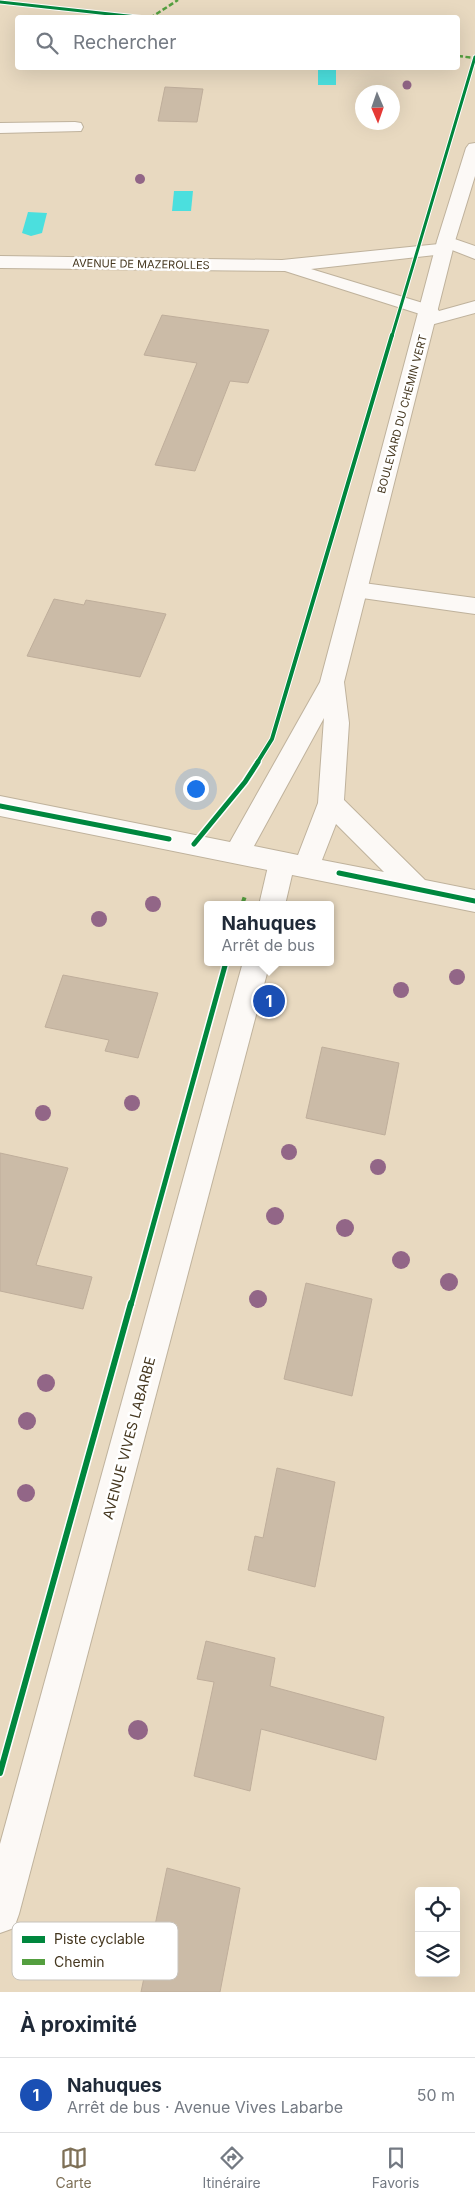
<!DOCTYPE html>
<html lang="fr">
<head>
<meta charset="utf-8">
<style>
	:root { --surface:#fff; --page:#f6f6f7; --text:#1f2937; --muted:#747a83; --line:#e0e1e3; --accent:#7e7057 }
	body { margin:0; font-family:Inter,sans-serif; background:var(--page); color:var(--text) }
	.controls { position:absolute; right:15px; bottom:15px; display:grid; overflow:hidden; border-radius:5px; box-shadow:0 5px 20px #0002 }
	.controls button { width:45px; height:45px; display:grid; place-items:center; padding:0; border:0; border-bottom:1px solid var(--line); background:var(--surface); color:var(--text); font:25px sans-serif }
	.compass { position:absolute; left:355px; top:85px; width:45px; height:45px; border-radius:50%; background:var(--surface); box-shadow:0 5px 20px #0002; rotate:178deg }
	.you { position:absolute; left:195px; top:788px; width:18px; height:18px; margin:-12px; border:4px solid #fff; border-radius:50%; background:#1a73e8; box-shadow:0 0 0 8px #1a73e833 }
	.badge { display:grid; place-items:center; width:32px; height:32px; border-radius:50%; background:var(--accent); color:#fff; font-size:16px; font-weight:700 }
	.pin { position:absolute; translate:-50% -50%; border:2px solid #fff; box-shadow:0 1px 5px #0006 }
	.popup { position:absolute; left:204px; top:901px; width:130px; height:65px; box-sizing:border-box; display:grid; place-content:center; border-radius:5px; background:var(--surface); filter:drop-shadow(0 1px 4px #0005); font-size:16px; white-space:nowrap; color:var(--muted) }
	.popup b { font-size:19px; color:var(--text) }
	.popup::after { content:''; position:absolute; left:50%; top:100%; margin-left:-10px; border:10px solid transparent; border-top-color:var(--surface) }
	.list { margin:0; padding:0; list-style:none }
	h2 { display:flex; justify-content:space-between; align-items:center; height:65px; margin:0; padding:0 20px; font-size:21px }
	h2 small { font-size:16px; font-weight:400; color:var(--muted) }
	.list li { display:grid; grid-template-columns:32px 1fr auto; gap:15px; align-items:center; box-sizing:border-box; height:75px; padding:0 20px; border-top:1px solid var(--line) }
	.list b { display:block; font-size:19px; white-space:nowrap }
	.list p { margin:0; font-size:16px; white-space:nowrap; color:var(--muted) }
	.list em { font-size:16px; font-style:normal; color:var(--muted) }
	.icon { flex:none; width:28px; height:28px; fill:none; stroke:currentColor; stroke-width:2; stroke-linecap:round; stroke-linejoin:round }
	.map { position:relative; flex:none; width:475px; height:1992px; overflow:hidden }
	.search { position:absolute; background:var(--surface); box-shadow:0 5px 20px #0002; left:15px; right:15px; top:15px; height:55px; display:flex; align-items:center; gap:12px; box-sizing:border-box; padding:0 18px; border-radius:5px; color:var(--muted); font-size:19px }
	.sheet { height:140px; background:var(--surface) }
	nav { display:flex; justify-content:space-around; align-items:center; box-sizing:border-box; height:70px; border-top:1px solid var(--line); background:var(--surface); font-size:14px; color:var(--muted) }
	nav a { display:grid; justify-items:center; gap:2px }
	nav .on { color:var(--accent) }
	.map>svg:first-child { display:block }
	.water { fill:#4bdfde }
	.building { fill:#cbbba7; stroke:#bfae9b }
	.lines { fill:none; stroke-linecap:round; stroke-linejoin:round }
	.street-casing { stroke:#bfb29c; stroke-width:2 }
	.secondary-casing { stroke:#bfb29c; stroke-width:2 }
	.street { fill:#fcf9f6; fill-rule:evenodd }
	.secondary { fill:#fcf9f6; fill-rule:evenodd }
	.quiet-far1 { stroke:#549f3f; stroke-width:2.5; stroke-dasharray:5 2.5; stroke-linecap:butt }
	.quiet { stroke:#549f3f; stroke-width:4; stroke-dasharray:8 4; stroke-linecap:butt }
	.cycleway-far3-casing { stroke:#fff; stroke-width:5 }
	.cycleway-far2-casing { stroke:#fff; stroke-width:6 }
	.cycleway-far1-casing { stroke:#fff; stroke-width:8 }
	.cycleway-casing { stroke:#fff; stroke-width:9 }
	.cycleway-far3 { stroke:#00873e; stroke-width:3 }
	.cycleway-far2 { stroke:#00873e; stroke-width:4 }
	.cycleway-far1 { stroke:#00873e; stroke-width:5 }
	.cycleway { stroke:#00873e; stroke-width:6 }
	.tree { fill:#926687 }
	.labels { text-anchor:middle; stroke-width:5; stroke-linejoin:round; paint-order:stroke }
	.far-street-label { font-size:11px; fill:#45371f; stroke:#fff }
	.street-label { font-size:14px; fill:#45371f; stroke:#fff }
	.key { fill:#fff; stroke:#c7c3bc; stroke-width:1 }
	.key-label { font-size:14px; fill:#45371f }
</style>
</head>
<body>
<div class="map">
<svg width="475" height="1992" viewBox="0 0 475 1992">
	<rect width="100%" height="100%" fill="#e8d9c0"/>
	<g class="water">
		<rect x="318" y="68" width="18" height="17"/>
		<path d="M174 191H193L191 211H172Z"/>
		<path d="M28 212 47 213 42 233 31 236 22 233Z"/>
	</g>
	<g class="building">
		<path d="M165 87 203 89 197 122 158 121Z"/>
		<path d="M162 315 269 330 248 383 230 381 195 471 155 465 197 363 144 355Z"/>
		<path d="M54 599 84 605 86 600 166 614 140 677 27 656Z"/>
		<path d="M63 975 158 993 138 1058 105 1051 109 1040 45 1027Z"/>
		<path d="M322 1047 399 1063 385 1135 306 1118Z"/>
		<path d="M0 1153 68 1168 36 1265 92 1277 83 1309 0 1291Z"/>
		<path d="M306 1283 372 1299 352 1396 284 1379Z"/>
		<path d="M277 1468 335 1482 315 1587 248 1570 255 1536 263 1538Z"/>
		<path d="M206 1641 275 1658 270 1686 384 1717 376 1760 261 1729 250 1791 194 1776 214 1682 197 1679Z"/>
		<path d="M167 1868 240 1888 220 1992H141Z"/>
	</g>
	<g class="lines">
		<defs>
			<g id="street">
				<path d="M75 122 81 123 83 127 81 131 0 133V123Z"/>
				<path d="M446 236 475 246V259L452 250 450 253 444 254 311 269 436 307 439 311 475 301V313L427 326 420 324 417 320 423 315 285 271 0 268V256L282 260 439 244 437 241 440 237Z"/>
				<path d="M356 582 475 598V614L348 596 345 590 348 584Z"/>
				<path d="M282 852 291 855 295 862 285 905H259L269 862 273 855Z"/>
				<path d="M243 962H270L19 1914 14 1928 0 1933V1844Z"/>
			</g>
			<path id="secondary" d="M475 143V176L455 241 344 682 349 723 344 800 425 880 475 890V912L0 816V796L230 842 320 682 437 241 466 148 469 144ZM324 718 318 803 298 855 254 846ZM336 824 384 872 322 860Z"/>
		</defs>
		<use href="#street" class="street-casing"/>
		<use href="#secondary" class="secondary-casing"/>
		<use href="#street" class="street"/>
		<use href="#secondary" class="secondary"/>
		<g class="quiet-far1">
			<path d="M150 18 178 0"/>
			<path d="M458 56 475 58"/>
		</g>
		<path class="quiet" d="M242 905 245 896"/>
		<defs>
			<g id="cycleway-far3">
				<path d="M0 2 146 18"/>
				<path d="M392 336 475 57"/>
			</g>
			<path id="cycleway-far2" d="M257 763 272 739 392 335"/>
			<g id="cycleway-far1">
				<path d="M0 806 169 839"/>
				<path d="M194 844 245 782 258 762"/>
				<path d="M339 873 475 901"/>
				<path d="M131 1305 226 962"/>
			</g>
			<path id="cycleway" d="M0 1773 131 1303"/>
		</defs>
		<use href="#cycleway-far3" class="cycleway-far3-casing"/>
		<use href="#cycleway-far2" class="cycleway-far2-casing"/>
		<use href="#cycleway-far1" class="cycleway-far1-casing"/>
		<use href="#cycleway" class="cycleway-casing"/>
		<use href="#cycleway-far3" class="cycleway-far3"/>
		<use href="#cycleway-far2" class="cycleway-far2"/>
		<use href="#cycleway-far1" class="cycleway-far1"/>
		<use href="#cycleway" class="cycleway"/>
	</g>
	<g class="tree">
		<circle cx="407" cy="85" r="4.5"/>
		<circle cx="140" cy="179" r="5"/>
		<circle cx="153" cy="904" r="8"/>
		<circle cx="99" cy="919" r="8"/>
		<circle cx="457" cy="977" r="8"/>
		<circle cx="401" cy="990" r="8"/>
		<circle cx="132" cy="1103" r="8"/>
		<circle cx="43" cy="1113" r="8"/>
		<circle cx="289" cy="1152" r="8"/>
		<circle cx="378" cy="1167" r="8"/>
		<circle cx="275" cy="1216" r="9"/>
		<circle cx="345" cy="1228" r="9"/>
		<circle cx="401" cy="1260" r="9"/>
		<circle cx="449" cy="1282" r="9"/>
		<circle cx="258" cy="1299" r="9"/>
		<circle cx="46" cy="1383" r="9"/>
		<circle cx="27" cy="1421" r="9"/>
		<circle cx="26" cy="1493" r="9"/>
		<circle cx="138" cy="1730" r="10"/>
	</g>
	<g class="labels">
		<g class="far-street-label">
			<text transform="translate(141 264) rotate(1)" y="4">AVENUE DE MAZEROLLES</text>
			<text transform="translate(402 414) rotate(-75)" y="4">BOULEVARD DU CHEMIN VERT</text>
		</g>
		<g class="street-label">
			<text transform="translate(129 1438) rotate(-75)" y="5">AVENUE VIVES LABARBE</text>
		</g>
	</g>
	<rect x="12" y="1922" width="166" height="58" rx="8" class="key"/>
	<rect x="22" y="1936" width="23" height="7" fill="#00873e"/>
	<rect x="22" y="1959" width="23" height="6" fill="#549f3f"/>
	<g class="key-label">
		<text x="54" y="1944">Piste cyclable</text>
		<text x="54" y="1967">Chemin</text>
	</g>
</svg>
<div class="controls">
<button><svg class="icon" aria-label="locate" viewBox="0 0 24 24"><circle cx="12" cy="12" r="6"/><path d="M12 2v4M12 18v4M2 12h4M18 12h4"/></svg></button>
<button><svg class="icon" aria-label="layers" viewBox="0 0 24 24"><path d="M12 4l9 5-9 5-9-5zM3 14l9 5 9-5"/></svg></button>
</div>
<svg class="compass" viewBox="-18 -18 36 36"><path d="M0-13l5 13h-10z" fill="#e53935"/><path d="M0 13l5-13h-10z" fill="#747a83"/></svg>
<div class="you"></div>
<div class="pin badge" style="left:269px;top:1001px;background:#1a4fb4">1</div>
<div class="popup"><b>Nahuques</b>Arrêt de bus</div>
<div class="search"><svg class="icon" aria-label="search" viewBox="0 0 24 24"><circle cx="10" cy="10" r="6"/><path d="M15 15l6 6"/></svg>Rechercher</div>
</div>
<section class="sheet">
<h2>À proximité<small></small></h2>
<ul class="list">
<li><span class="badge" style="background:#1a4fb4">1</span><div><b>Nahuques</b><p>Arrêt de bus · Avenue Vives Labarbe</p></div><em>50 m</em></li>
</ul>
</section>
<nav>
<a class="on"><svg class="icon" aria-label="map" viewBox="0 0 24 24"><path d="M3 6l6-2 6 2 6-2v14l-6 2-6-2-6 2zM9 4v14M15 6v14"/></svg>Carte</a>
<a><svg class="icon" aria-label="directions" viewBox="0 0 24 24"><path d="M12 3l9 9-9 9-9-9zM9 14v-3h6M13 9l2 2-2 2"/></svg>Itinéraire</a>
<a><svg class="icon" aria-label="saved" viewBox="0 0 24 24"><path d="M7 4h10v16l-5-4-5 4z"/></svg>Favoris</a>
</nav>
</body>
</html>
